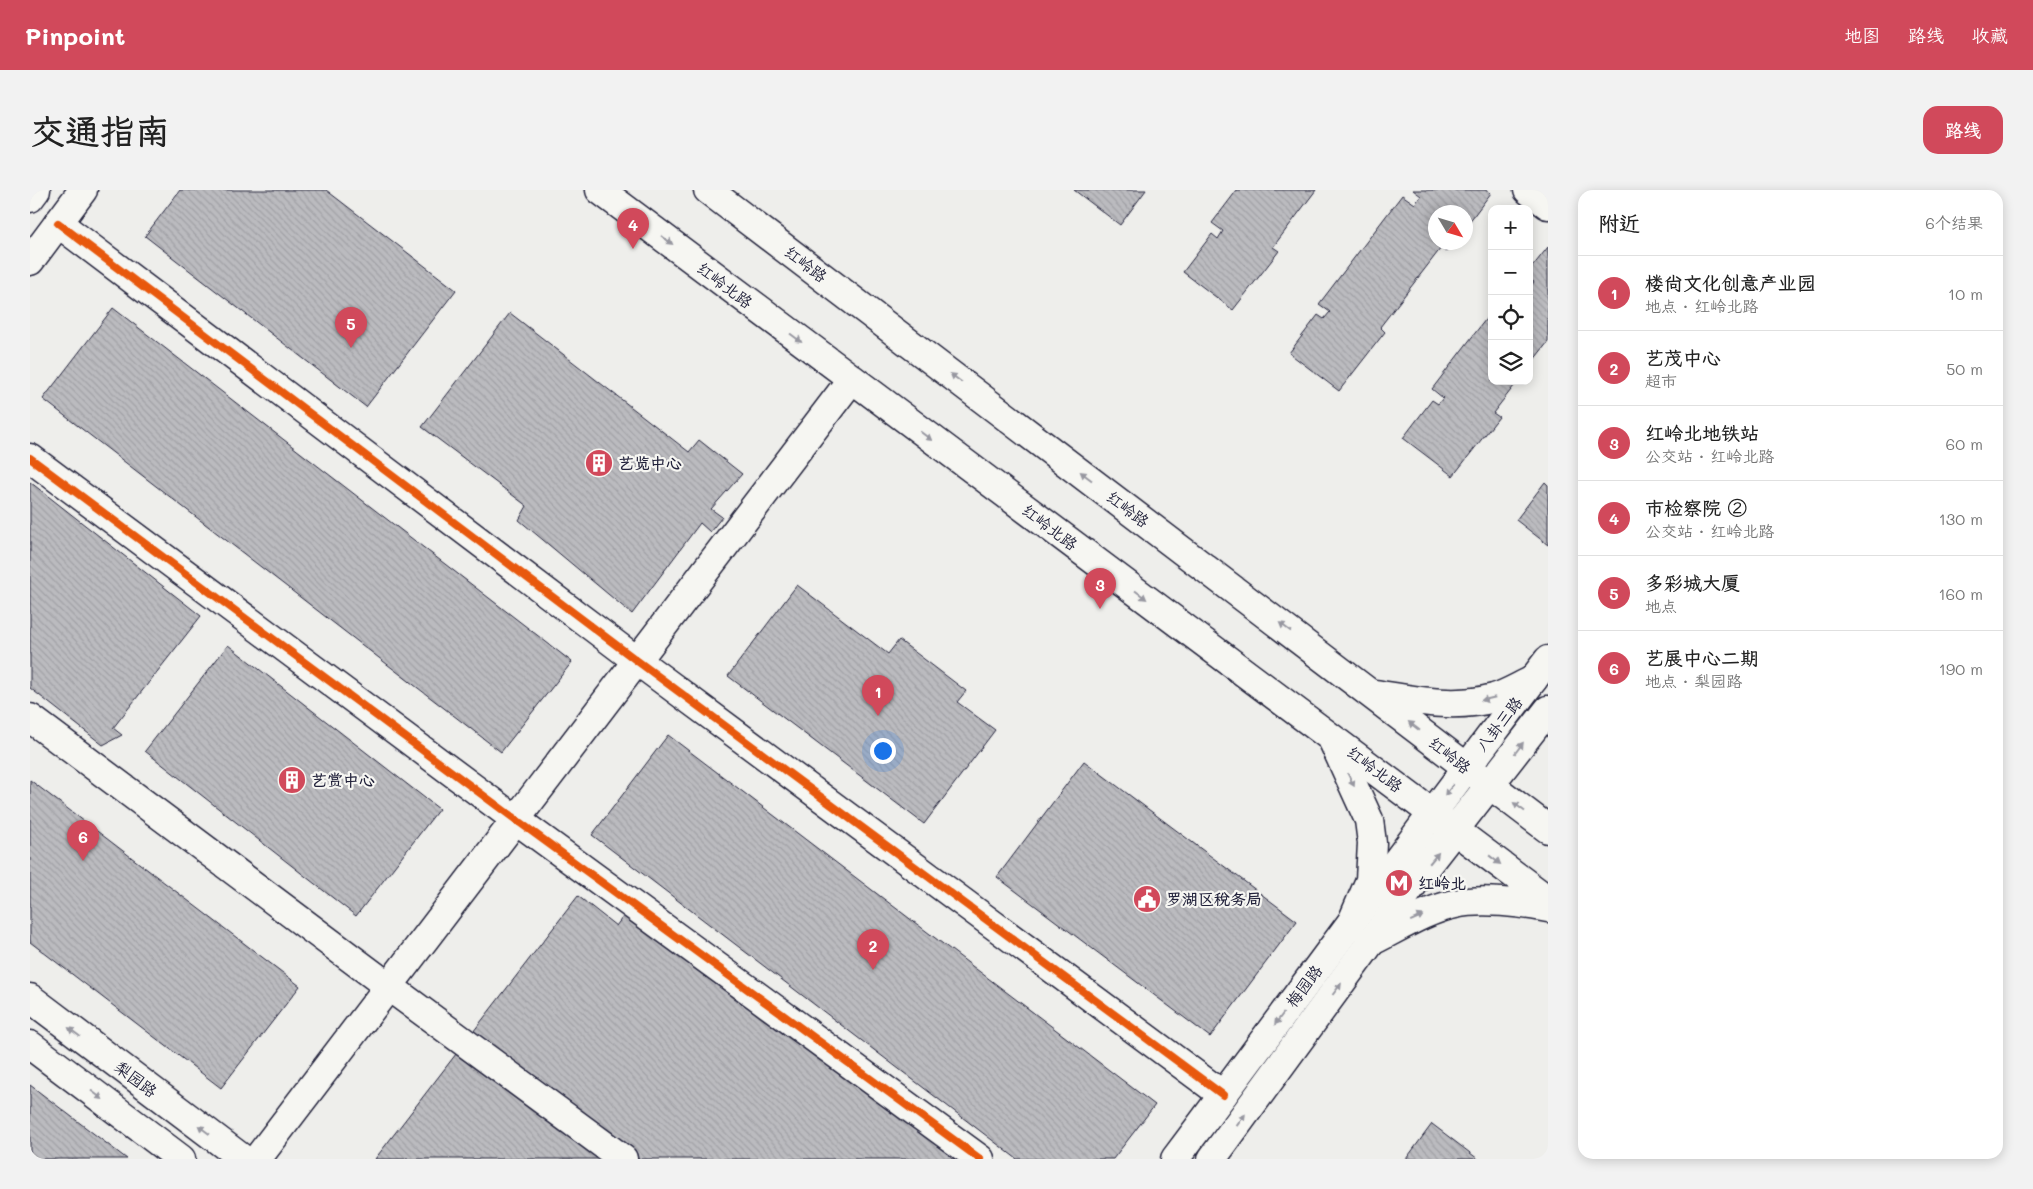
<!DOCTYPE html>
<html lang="zh">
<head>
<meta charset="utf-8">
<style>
	:root { --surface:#fff; --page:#f2f2f2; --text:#222; --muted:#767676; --line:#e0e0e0; --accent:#d1495b }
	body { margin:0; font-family:Mali,"LXGW WenKai TC",sans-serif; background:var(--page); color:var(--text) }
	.controls { position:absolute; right:15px; top:15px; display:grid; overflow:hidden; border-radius:10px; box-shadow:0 2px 12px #0003 }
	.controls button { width:45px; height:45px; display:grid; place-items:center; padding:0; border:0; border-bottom:1px solid var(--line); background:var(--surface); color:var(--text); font:25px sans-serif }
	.compass { position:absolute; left:1398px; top:15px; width:45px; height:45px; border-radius:50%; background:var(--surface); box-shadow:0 2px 12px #0003; rotate:128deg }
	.you { position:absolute; left:852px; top:560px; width:18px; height:18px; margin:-12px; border:4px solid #fff; border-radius:50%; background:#1a73e8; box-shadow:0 0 0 8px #1a73e833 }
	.badge { display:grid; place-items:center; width:32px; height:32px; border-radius:50%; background:var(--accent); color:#fff; font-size:16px; font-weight:700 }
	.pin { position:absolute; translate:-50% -41px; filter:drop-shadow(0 1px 2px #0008) }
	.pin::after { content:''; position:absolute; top:26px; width:18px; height:15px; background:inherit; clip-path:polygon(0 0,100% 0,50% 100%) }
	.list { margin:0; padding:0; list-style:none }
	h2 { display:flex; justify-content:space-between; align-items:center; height:65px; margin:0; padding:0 20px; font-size:21px }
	h2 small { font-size:16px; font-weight:400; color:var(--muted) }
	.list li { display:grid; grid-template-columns:32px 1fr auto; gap:15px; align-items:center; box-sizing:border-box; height:75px; padding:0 20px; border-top:1px solid var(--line) }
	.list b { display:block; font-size:19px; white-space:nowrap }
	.list p { margin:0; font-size:16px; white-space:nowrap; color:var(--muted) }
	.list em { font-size:16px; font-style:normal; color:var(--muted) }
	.icon { flex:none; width:28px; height:28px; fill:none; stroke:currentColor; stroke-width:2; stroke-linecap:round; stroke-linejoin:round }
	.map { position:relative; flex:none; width:1518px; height:969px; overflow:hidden; border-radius:15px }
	header { display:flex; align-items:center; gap:30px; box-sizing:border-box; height:70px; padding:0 25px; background:var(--accent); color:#fff }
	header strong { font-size:24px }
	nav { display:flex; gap:28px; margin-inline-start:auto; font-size:18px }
	.intro { display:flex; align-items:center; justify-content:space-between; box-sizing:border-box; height:120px; padding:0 30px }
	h1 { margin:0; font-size:35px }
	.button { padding:12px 22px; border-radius:15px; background:var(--accent); color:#fff; font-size:18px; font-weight:700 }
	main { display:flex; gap:30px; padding:0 30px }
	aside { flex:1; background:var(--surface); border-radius:15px; box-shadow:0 2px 12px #0003 }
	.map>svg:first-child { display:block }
	.building { fill:url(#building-back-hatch); stroke:#22223b }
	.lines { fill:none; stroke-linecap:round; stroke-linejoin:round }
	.street-casing { stroke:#22223b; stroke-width:31 }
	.secondary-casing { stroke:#22223b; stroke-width:31 }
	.primary-casing { stroke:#22223b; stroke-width:31 }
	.street { stroke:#f6f6f2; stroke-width:28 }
	.secondary { stroke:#f6f6f2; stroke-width:28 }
	.primary { stroke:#f6f6f2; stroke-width:28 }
	.cycleway-casing { stroke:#f6f6f2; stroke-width:11 }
	.cycleway { stroke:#e8590c; stroke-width:8 }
	.oneway { fill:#9797a0 }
	.labels { text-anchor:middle; stroke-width:4.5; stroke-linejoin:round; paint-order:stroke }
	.street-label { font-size:16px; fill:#22223b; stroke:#f6f6f2 }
	.poi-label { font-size:16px; font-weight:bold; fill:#22223b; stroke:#f6f6f2; text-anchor:start }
</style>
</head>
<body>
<header>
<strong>Pinpoint</strong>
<nav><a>地图</a><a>路线</a><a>收藏</a></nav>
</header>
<div class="intro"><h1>交通指南</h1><a class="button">路线</a></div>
<main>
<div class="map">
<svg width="1518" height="969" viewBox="0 0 1518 969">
	<defs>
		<pattern id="building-back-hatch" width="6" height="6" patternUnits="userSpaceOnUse" patternTransform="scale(1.25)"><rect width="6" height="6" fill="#bbbbbf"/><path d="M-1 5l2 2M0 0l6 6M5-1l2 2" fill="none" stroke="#a0a0a5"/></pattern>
	</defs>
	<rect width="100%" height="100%" fill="#eeeeeb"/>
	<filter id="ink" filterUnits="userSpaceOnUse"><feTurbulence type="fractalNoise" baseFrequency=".02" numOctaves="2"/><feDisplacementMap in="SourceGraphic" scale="10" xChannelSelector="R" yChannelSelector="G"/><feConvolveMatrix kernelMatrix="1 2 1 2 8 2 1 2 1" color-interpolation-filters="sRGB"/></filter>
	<g filter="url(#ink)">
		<g class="building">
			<path d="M150 0H296L426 100 336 217 115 46Z"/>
			<path d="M1044 0H1116L1090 35Z"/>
			<path d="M1207 0H1286L1243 57 1249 61 1203 120 1153 82 1182 44 1188 49 1193 41 1182 33Z"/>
			<path d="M1383 0H1458L1461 3 1436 36V22H1406V52H1423L1416 62 1411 58 1350 137 1355 142 1309 201 1259 163 1288 125 1294 129 1300 122 1289 114 1372 5 1385 14 1391 6Z"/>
			<path d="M1518 57V152L1499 176V98L1504 92 1499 88V81Z"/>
			<path d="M83 118 542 472 471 562 13 209Z"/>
			<path d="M1462 121V191H1488L1463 223 1469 227 1423 286 1373 248 1402 210 1408 214 1413 208 1402 199Z"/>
			<path d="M480 123 659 262 669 250 712 284 681 319 692 327 680 342 670 333 602 424 489 330 497 316 392 237Z"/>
			<path d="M0 292 171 426 83 538 92 545 73 555 0 498Z"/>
			<path d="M1515 292 1518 295V355L1486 330Z"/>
			<path d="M767 395 858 464 869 450 936 501 927 512 965 540 894 634 698 486Z"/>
			<path d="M198 455 409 619 326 726 115 561Z"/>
			<path d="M638 545 1125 915 1083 969H987L562 645Z"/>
			<path d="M1054 571 1267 731 1180 847 967 687Z"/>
			<path d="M0 590 270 796 191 898 0 752Z"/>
			<path d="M548 706 586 736 604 712 947 969H345Z"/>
			<path d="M0 895 97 969H0Z"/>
			<path d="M1402 934 1448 969H1376Z"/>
		</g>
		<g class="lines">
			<defs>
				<g id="street">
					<path d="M1498 0 1518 15"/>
					<path d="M28 33 606 470 1193 905"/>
					<path d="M0 268 485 629 950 969"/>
					<path d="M0 528 358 796 593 969"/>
				</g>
				<g id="secondary">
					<path d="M0 8 6 0"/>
					<path d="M0 71 53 0"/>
					<path d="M0 808 213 969"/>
					<path d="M0 855 151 969"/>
					<path d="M227 969 821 190"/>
					<path d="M1145 969C1270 803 1392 635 1518 470"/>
					<path d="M1182 969 1398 674 1518 520"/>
				</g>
				<g id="primary">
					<path d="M570 0 1518 710"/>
					<path d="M678 0 1518 639"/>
					<path d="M1345 504C1383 510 1425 519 1464 508 1477 504 1490 496 1503 490"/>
					<path d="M1302 549 1339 630 1342 653 1340 690 1321 734"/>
					<path d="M1344 750C1370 737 1396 720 1425 714 1451 708 1492 713 1518 718"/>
				</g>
			</defs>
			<use href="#street" class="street-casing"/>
			<use href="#secondary" class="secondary-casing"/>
			<use href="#primary" class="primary-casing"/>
			<use href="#street" class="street"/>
			<use href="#secondary" class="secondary"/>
			<use href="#primary" class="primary"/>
			<defs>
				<g id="cycleway">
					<path d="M28 33 606 470 1193 905"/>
					<path d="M0 268 485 629 950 969"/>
				</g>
			</defs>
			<use href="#cycleway" class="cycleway-casing"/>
			<use href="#cycleway" class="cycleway"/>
		</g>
		<defs><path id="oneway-solid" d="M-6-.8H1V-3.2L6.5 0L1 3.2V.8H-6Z" transform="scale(1.25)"/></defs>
		<g class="oneway">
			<use href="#oneway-solid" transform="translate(637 50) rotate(37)"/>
			<use href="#oneway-solid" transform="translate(766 148) rotate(37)"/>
			<use href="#oneway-solid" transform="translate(926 188) rotate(-143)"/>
			<use href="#oneway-solid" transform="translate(896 246) rotate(37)"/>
			<use href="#oneway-solid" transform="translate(1056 286) rotate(-143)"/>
			<use href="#oneway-solid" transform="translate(1111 405) rotate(37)"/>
			<use href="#oneway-solid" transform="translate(1255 437) rotate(-143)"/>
			<use href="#oneway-solid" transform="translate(1458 509) rotate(167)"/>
			<use href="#oneway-solid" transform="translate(1384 536) rotate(-142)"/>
			<use href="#oneway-solid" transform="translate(1489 558) rotate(-53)"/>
			<use href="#oneway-solid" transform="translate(1321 590) rotate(63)"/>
			<use href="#oneway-solid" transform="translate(1419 600) rotate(127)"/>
			<use href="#oneway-solid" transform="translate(1489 617) rotate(-143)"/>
			<use href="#oneway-solid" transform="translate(1404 668) rotate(-50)"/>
			<use href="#oneway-solid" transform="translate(1465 670) rotate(38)"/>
			<use href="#oneway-solid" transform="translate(1387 728) rotate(-25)"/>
			<use href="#oneway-solid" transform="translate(1307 799) rotate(-53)"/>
			<use href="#oneway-solid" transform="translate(1249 829) rotate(127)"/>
			<use href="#oneway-solid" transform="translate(44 842) rotate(-143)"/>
			<use href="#oneway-solid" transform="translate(67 905) rotate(37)"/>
			<use href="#oneway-solid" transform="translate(1211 930) rotate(-54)"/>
			<use href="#oneway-solid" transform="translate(174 940) rotate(-143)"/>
		</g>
	</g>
	<defs>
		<symbol id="building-disc" viewBox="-11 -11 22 22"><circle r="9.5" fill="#d1495b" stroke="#f6f6f2"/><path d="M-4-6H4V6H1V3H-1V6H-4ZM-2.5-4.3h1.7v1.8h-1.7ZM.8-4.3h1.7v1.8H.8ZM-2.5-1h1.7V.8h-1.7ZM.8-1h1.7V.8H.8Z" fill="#fff"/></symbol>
		<symbol id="metro-disc" viewBox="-11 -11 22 22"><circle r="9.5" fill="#d1495b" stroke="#f6f6f2"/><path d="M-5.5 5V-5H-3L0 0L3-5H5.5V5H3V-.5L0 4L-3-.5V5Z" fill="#fff"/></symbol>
		<symbol id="civic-disc" viewBox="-11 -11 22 22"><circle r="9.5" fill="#d1495b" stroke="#f6f6f2"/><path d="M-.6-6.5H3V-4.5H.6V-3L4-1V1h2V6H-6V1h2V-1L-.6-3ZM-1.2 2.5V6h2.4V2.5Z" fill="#fff"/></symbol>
	</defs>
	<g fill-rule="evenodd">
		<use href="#building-disc" x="553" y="257" width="32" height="32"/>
		<use href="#building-disc" x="246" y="574" width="32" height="32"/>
		<use href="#metro-disc" x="1353" y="677" width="32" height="32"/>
		<use href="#civic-disc" x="1101" y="693" width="32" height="32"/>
	</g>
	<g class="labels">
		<g class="street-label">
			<text transform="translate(776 74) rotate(37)" y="6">红岭路</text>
			<text transform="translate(695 95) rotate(37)" y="6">红岭北路</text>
			<text transform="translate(1098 319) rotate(37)" y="6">红岭路</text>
			<text transform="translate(1020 337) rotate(37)" y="6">红岭北路</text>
			<text transform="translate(1469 534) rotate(-52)" y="6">八卦三路</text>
			<text transform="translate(1420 565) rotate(38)" y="6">红岭路</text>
			<text transform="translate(1345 579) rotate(37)" y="6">红岭北路</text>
			<text transform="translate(1274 796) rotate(-53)" y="6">梅园路</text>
			<text transform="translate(106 889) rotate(37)" y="6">梨园路</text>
		</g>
		<g class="poi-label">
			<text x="588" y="279">艺览中心</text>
			<text x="281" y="596">艺赏中心</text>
			<text x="1388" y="699">红岭北</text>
			<text x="1136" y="715">罗湖区税务局</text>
		</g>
	</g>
</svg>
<div class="controls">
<button>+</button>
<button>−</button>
<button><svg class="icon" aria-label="locate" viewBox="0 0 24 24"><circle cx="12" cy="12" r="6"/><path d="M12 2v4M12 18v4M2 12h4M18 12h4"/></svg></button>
<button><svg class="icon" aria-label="layers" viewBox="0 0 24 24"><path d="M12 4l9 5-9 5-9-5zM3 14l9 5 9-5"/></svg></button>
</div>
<svg class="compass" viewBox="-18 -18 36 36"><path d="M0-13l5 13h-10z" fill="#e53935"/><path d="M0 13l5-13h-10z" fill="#767676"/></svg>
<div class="you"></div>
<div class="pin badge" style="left:848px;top:526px">1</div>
<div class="pin badge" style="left:843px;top:780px">2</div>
<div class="pin badge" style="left:1070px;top:419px">3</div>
<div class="pin badge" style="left:603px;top:59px">4</div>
<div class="pin badge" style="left:321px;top:158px">5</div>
<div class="pin badge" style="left:53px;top:671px">6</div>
</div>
<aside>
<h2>附近<small>6个结果</small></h2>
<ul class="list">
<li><span class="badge">1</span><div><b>楼尚文化创意产业园</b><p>地点 · 红岭北路</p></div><em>10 m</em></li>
<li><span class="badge">2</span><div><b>艺茂中心</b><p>超市</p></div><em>50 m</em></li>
<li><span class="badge">3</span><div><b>红岭北地铁站</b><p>公交站 · 红岭北路</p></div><em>60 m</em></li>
<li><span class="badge">4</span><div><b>市检察院 ②</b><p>公交站 · 红岭北路</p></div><em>130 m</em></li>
<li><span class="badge">5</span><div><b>多彩城大厦</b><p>地点</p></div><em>160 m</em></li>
<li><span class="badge">6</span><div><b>艺展中心二期</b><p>地点 · 梨园路</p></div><em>190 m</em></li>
</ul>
</aside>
</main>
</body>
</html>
